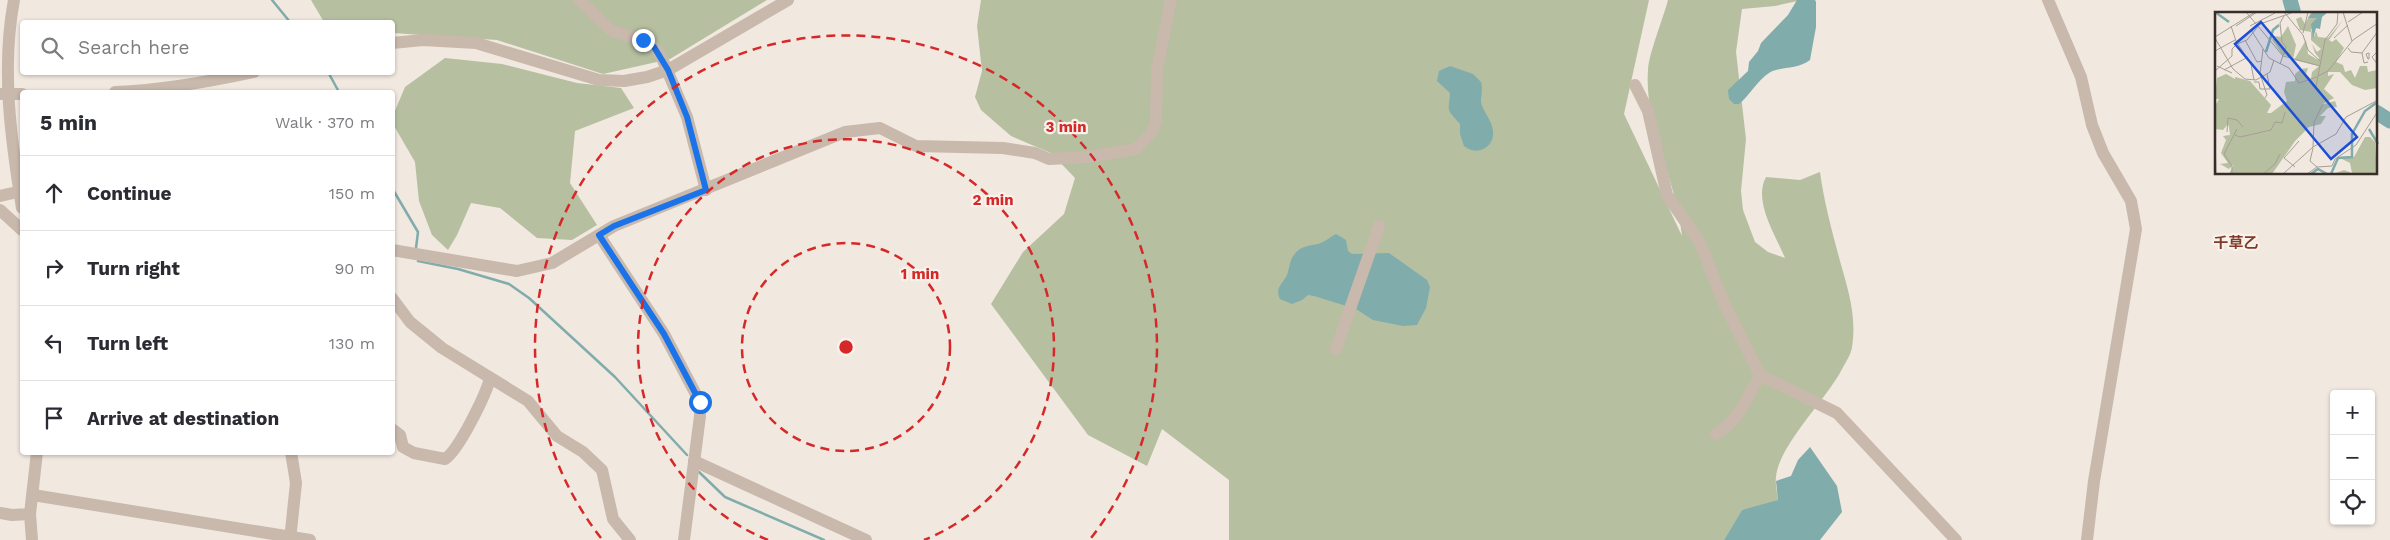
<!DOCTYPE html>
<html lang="en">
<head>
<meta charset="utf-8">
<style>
	:root { --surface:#fff; --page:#f7f7f7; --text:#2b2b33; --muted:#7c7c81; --line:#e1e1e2 }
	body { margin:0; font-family:"Work Sans","Noto Sans JP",sans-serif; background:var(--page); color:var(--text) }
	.controls { position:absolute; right:15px; bottom:15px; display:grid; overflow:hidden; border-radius:5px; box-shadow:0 1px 4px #0004 }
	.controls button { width:45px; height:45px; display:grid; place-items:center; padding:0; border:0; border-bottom:1px solid var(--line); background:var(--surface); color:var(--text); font:25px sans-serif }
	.stop { position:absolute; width:15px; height:15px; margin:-11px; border:4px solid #1a73e8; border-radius:50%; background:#fff }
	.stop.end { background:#1a73e8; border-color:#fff; box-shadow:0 1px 5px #0008 }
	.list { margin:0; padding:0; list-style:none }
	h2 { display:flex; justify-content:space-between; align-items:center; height:65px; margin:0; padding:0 20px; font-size:21px }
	h2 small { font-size:16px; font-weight:400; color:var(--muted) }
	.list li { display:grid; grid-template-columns:32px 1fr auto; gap:15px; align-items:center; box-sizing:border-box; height:75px; padding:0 20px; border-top:1px solid var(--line) }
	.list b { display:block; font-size:19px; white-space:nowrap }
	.list em { font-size:16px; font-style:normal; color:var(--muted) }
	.icon { flex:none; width:28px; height:28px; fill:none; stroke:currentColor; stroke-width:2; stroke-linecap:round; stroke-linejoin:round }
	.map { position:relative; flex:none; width:2390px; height:540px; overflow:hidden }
	.search { position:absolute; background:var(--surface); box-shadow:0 1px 4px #0004; left:20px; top:20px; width:375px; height:55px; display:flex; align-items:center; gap:12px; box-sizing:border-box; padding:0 18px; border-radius:5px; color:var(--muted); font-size:19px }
	.panel { position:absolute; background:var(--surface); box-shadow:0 1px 4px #0004; left:20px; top:90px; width:375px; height:365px; border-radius:5px }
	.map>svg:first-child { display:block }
	.green { fill:#b6bfa0 }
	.water { fill:#80acac }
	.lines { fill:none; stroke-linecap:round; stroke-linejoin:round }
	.stream { stroke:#80acac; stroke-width:2.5 }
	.river { stroke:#80acac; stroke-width:15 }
	.minor { stroke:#c9b8ac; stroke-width:12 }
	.route { stroke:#1a73e8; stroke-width:6 }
	.ring { fill:none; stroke:#d62828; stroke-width:2.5; stroke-dasharray:9 6 }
	.labels { text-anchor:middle; stroke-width:4.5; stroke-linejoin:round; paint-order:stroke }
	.neighbourhood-label { font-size:15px; font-weight:bold; fill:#813a29; stroke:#f9f2eb }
	.inset-river { fill:none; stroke:#80acac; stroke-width:2.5 }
	.inset-road { fill:none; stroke:#a79e97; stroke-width:1 }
	.view { fill:#1d4ed8; fill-opacity:0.15; stroke:#1d4ed8; stroke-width:2.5 }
	.inset-edge { fill:none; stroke:#372e2a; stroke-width:2.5 }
	.centre { fill:#d62828; stroke:#f9f2eb; stroke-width:2.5 }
	.ring-label { font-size:15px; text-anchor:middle; font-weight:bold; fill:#d62828; stroke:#f9f2eb; stroke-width:4.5; stroke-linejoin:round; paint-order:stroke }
</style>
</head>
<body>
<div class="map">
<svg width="2390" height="540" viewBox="0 0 2390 540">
	<rect width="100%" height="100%" fill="#f1e8df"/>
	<g class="green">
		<path d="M311 0H767L670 59 603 74 497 40 393 33 392 22H324Z"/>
		<path d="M981 0H1649L1624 114 1682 236C1677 180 1644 127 1648 70 1649 53 1663 19 1668 0H1802L1775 6 1742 9 1736 52 1746 139 1741 191 1743 210 1755 242 1768 252 1785 258C1775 234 1753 201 1766 177L1800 180 1820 172C1824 202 1832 231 1840 261 1848 290 1857 316 1852 347 1851 355 1845 363 1841 371 1826 399 1778 447 1776 477 1775 484 1777 492 1778 500L1746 521 1743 509 1724 540H1229V480L1162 429 1147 466 1088 435 991 304 1023 252 1064 214 1075 178 1051 153 1011 136 981 110 975 97 982 71 977 26Z"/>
		<path d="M445 58 502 64 577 83 621 88 634 108 575 131 570 183 597 225 572 240 537 238 500 208 471 203 457 235 448 250 432 235 419 201 415 162 393 124 392 118 405 87Z"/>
	</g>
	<g class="water">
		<path d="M1797 0H1815L1816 2V27L1810 60C1797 70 1779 66 1769 73 1758 80 1748 97 1739 104H1734L1729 99 1728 90 1748 71 1749 62 1758 51 1761 43 1788 15Z"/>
		<path d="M1450 66 1473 74 1481 82C1483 89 1481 95 1481 102 1483 112 1492 120 1493 131 1495 147 1477 157 1464 146L1460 134V124C1445 107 1449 113 1450 93L1437 81 1439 71Z"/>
		<path d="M1336 234 1346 240 1348 251 1352 254 1389 253 1427 280 1430 287 1426 308 1417 325 1403 326 1373 320 1356 309 1314 296 1308 295 1302 300 1292 304 1280 299C1275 289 1281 285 1286 277 1289 272 1289 264 1292 258 1298 247 1306 246 1318 244 1325 242 1330 237 1336 234Z"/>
		<path d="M1810 447 1837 486 1842 512 1820 540H1724L1742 510 1778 500 1776 481 1791 476 1798 460Z"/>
	</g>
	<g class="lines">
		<g class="stream">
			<path d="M272 0 290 22"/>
			<path d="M328 72 339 92"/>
			<path d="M392 188 418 232 416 248"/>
			<path d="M418 261 458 269 509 284 529 298 615 377 687 455"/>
			<path d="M699 472 725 497 824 540"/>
		</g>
		<g class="river">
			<path d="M2290 0 2294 14"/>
			<path d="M2376 112 2390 121"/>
		</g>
		<g class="minor">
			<path d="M14 0C1 69 11 140 22 208"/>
			<path d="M579 0 612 31 643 40 654 47 661 56 687 117 706 190"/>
			<path d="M2048 0 2081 77 2092 125 2103 153 2131 201 2136 229 2094 481 2087 540"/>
			<path d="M392 43 423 40 476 43 599 80 624 81 647 77 668 70 788 0"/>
			<path d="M1635 85 1648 111 1667 195 1700 243 1724 303 1760 375 1837 413 1956 540"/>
			<path d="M115 92C162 90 208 82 254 72"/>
			<path d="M0 94H22"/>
			<path d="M0 196 22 191"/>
			<path d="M0 210 22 230"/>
			<path d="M599 235 664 334 700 402V416L684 540"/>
			<path d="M392 250 517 271 552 263 614 226 845 132 880 128 916 146 1003 148 1035 153 1049 159 1088 157 1136 149 1152 132 1156 121 1157 70 1171 0"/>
			<path d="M392 298 410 322 442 348 528 401 557 436 583 452 602 470 613 519 630 540"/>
			<path d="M1336 349 1379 226"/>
			<path d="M392 429 400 435 403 447 414 453 445 459C459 450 485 396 490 379"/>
			<path d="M1716 434C1738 422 1748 396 1760 375"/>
			<path d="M694 461 866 540"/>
			<path d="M33 495 310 540"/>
			<path d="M0 513 12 515 30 514 37 452"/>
			<path d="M30 514 32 540"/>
			<path d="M290 540 296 483 291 452"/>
		</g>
	</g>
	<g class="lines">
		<path class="route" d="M643 40 654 47 668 70 687 117 706 190 614 226 599 235 664 334 700 402"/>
	</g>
	<g class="ring">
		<circle cx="846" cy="347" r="104"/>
		<path d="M768 540A208 208 0 1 1 924 540"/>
		<path d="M601 538A311 311 0 1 1 1091 538"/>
	</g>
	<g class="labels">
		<g class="neighbourhood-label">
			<text x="2236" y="248">千草乙</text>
		</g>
	</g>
	<g transform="translate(2215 12)">
		<rect width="162" height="162" fill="#f1e8df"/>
		<path d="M96 0 102 6 96 18 99 25 101 19 103 25 113 26 128 8 114 28 117 30 121 27 129 36 121 50 128 53 130 60 136 58 140 66 145 54H152L153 60 162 58V76L150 78 137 73 125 60H113V64L119 62 109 77 119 86 106 93 120 89 122 95 113 96 105 104H111L106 112 94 115 80 129 57 162H14L19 152 14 157 5 152 13 151 6 141 11 128 8 124 15 123 14 115 13 112 8 118 0 117V94L4 87H0L2 66 11 62 20 67V65L35 69 56 93 52 101H56L72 89 69 80 71 70 80 69V62L86 57 93 56 91 62 96 67 97 60 104 54 79 48 91 28 93 42 103 48 104 46 100 41 97 32 102 40 106 37 96 28V20L85 18 81 7 86 5 90 12ZM73 14 81 33 78 47 67 42 57 28 59 24 66 25ZM150 125H155L160 130 162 162H118L129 158 137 161 135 151 125 146 139 145Z" fill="#b6bfa0"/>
		<path d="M98 0H113L107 5 105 17 101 16 98 27 96 12 102 6H93Z" fill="#80acac"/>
		<path class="inset-river" d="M0 0 14 10M51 40 58 18 64 13M154 117 163 132M96 162 103 157 112 162M116 162 123 146 137 145V122L150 99 161 91"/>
		<path class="inset-road" d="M31 0 68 44 105 54M69 0 88 23 93 38 106 50M128 0 137 29M133 10 148 0M16 14 22 32 32 28 45 12 79 0M21 14 42 0M35 14 60 1M36 18 54 46 74 56 84 71 102 65M88 21 93 0M0 25 40 0M0 26 18 57 30 67 41 68 50 63 55 60 59 48M119 26 133 13M30 28 42 50 47 49M23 32 36 52 39 68M133 36 136 40 147 41M48 37 45 62 52 83 50 86M0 39 20 28M163 39 157 45 163 53M154 41V47H153L151 42ZM153 50 149 51 147 41 163 19M65 52 71 35 67 30 65 11 69 4M2 54 17 61M9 58 33 45M0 59 17 44V37L22 32M103 64 110 28 122 12 123 0M39 70H44L45 77H55L52 62M101 75 103 64 113 59 138 28 163 11M12 120 13 106 22 108 28 115M0 122 1 162M20 123 25 125 56 118 60 110 67 111 70 100M98 135 99 110 108 92M98 136 95 149 102 155M80 155 69 146 84 129M17 162V154L9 142 22 117M48 162 60 152 65 142M68 162 98 135 121 122 131 105 163 88M92 162 102 155 117 154 120 147 141 133 163 99"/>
		<path class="view" d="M46 10 142 125 116 147 20 32Z"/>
		<rect width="162" height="162" class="inset-edge"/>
	</g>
	<circle cx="846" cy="347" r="8" class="centre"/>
	<g class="ring-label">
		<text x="1066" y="132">3 min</text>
		<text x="993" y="205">2 min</text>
		<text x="920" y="279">1 min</text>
	</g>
</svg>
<div class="controls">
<button>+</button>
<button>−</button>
<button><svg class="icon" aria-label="locate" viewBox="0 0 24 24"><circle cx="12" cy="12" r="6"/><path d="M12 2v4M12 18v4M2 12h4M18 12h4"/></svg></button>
</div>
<div class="stop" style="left:700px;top:402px"></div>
<div class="stop end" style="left:643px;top:40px"></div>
<div class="search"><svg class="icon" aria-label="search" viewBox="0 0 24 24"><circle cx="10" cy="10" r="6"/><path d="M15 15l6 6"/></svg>Search here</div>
<section class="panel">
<h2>5 min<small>Walk · 370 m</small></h2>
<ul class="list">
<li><svg class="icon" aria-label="ahead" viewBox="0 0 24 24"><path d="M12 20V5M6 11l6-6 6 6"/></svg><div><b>Continue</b></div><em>150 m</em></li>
<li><svg class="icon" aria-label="right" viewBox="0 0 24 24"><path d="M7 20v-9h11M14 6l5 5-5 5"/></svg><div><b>Turn right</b></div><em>90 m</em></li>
<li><svg class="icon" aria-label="left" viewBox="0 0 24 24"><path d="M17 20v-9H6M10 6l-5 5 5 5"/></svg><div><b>Turn left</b></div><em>130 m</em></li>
<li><svg class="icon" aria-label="arrive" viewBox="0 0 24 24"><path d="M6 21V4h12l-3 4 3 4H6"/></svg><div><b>Arrive at destination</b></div></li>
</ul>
</section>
</div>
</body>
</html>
